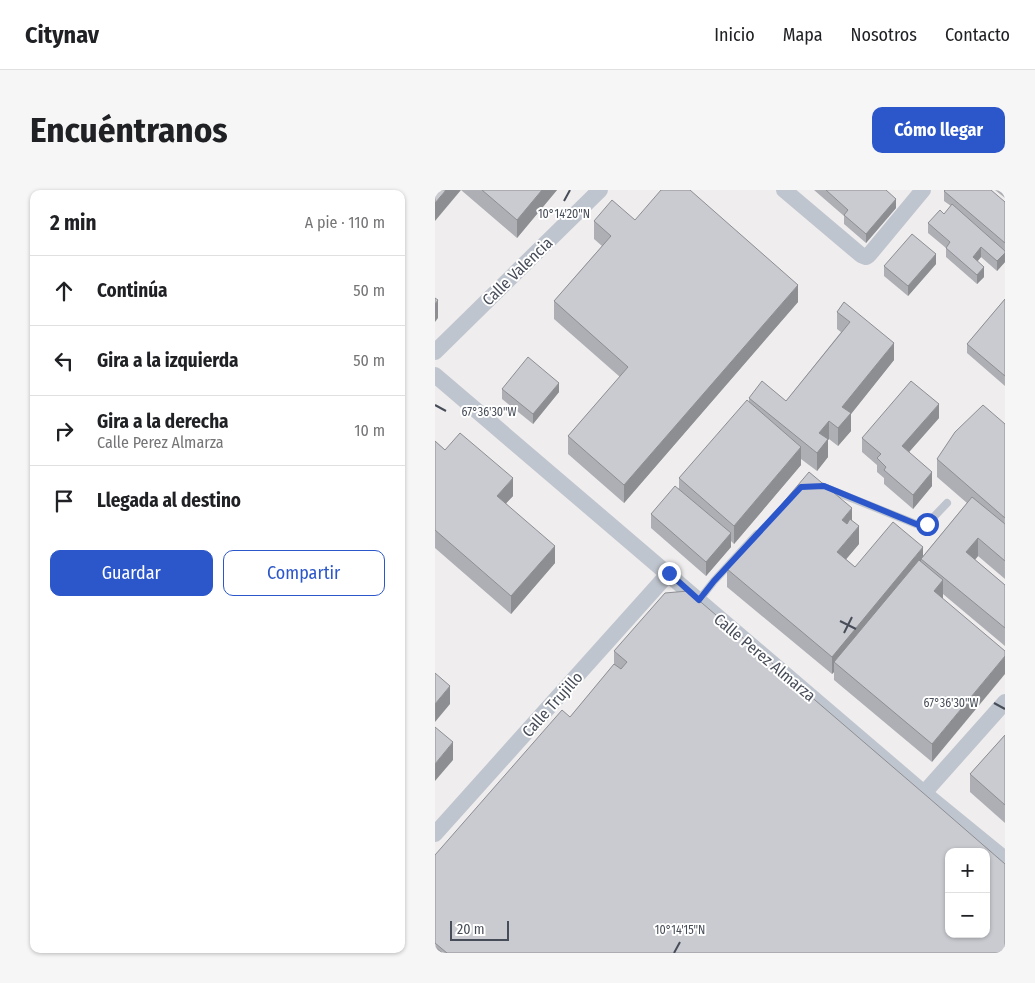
<!DOCTYPE html>
<html lang="es">
<head>
<meta charset="utf-8">
<style>
	:root { --surface:#fff; --page:#f6f6f6; --text:#202124; --muted:#757577; --line:#e0e0e0; --accent:#2c57ca }
	body { margin:0; font-family:"Fira Sans Condensed",sans-serif; background:var(--page); color:var(--text) }
	.controls { position:absolute; right:15px; bottom:15px; display:grid; overflow:hidden; border-radius:10px; box-shadow:0 1px 4px #0004 }
	.controls button { width:45px; height:45px; display:grid; place-items:center; padding:0; border:0; border-bottom:1px solid var(--line); background:var(--surface); color:var(--text); font:25px sans-serif }
	.scale { position:absolute; left:15px; bottom:12px; width:59px; box-sizing:border-box; padding-left:5px; border:2px solid #474d58; border-top:0; font-size:14px; line-height:18px; white-space:nowrap; color:#474d58; -webkit-text-stroke:4px #fff; paint-order:stroke }
	.stop { position:absolute; width:15px; height:15px; margin:-11px; border:4px solid #2c57ca; border-radius:50%; background:#fff }
	.stop.end { background:#2c57ca; border-color:#fff; box-shadow:0 1px 5px #0008 }
	.list { margin:0; padding:0; list-style:none }
	h2 { display:flex; justify-content:space-between; align-items:center; height:65px; margin:0; padding:0 20px; font-size:21px }
	h2 small { font-size:16px; font-weight:400; color:var(--muted) }
	.list li { display:grid; grid-template-columns:32px 1fr auto; gap:15px; align-items:center; box-sizing:border-box; height:70px; padding:0 20px; border-top:1px solid var(--line) }
	.list b { display:block; font-size:19px; white-space:nowrap }
	.list p { margin:0; font-size:16px; white-space:nowrap; color:var(--muted) }
	.list em { font-size:16px; font-style:normal; color:var(--muted) }
	.actions { display:flex; gap:10px; padding:15px 20px }
	.actions a { flex:1; padding:11px 0; border:1px solid var(--accent); border-radius:10px; text-align:center; font-size:18px; color:var(--accent) }
	.actions .main { background:var(--accent); color:#fff }
	.icon { flex:none; width:28px; height:28px; fill:none; stroke:currentColor; stroke-width:2; stroke-linecap:round; stroke-linejoin:round }
	.map { position:relative; flex:none; width:570px; height:763px; overflow:hidden; border-radius:10px }
	header { display:flex; align-items:center; gap:30px; box-sizing:border-box; height:70px; padding:0 25px; background:var(--surface); border-bottom:1px solid var(--line) }
	header strong { font-size:24px }
	nav { display:flex; gap:28px; margin-inline-start:auto; font-size:18px }
	.intro { display:flex; align-items:center; justify-content:space-between; box-sizing:border-box; height:120px; padding:0 30px }
	h1 { margin:0; font-size:35px }
	.button { padding:12px 22px; border-radius:10px; background:var(--accent); color:#fff; font-size:18px; font-weight:700 }
	main { display:flex; gap:30px; padding:0 30px }
	aside { flex:1; background:var(--surface); border-radius:10px; box-shadow:0 1px 4px #0004 }
	.map>svg:first-child { display:block }
	.lines { fill:none; stroke-linecap:round; stroke-linejoin:round }
	.lane { stroke:#bfc5ce; stroke-width:8 }
	.street { stroke:#bfc5ce; stroke-width:16 }
	.wall { fill:#aeafb4 }
	.shaded-wall { fill:#8d8e92 }
	.building { fill:#cacbd1; stroke:#8d8e92; fill-rule:evenodd }
	.route { stroke:#2c57ca; stroke-width:6 }
	.ticks { fill:none; stroke:#474d58; stroke-width:2 }
	.labels { text-anchor:middle; stroke-width:4; stroke-linejoin:round; paint-order:stroke }
	.street-label { font-size:16px; fill:#474d58; stroke:#fff }
	.ticks-label { font-size:12px; text-anchor:middle; fill:#474d58; stroke:#fff; stroke-width:4; stroke-linejoin:round; paint-order:stroke }
</style>
</head>
<body>
<header>
<strong>Citynav</strong>
<nav><a>Inicio</a><a>Mapa</a><a>Nosotros</a><a>Contacto</a></nav>
</header>
<div class="intro"><h1>Encuéntranos</h1><a class="button">Cómo llegar</a></div>
<main>
<aside>
<h2>2 min<small>A pie · 110 m</small></h2>
<ul class="list">
<li><svg class="icon" aria-label="ahead" viewBox="0 0 24 24"><path d="M12 20V5M6 11l6-6 6 6"/></svg><div><b>Continúa</b></div><em>50 m</em></li>
<li><svg class="icon" aria-label="left" viewBox="0 0 24 24"><path d="M17 20v-9H6M10 6l-5 5 5 5"/></svg><div><b>Gira a la izquierda</b></div><em>50 m</em></li>
<li><svg class="icon" aria-label="right" viewBox="0 0 24 24"><path d="M7 20v-9h11M14 6l5 5-5 5"/></svg><div><b>Gira a la derecha</b><p>Calle Perez Almarza</p></div><em>10 m</em></li>
<li><svg class="icon" aria-label="arrive" viewBox="0 0 24 24"><path d="M6 21V4h12l-3 4 3 4H6"/></svg><div><b>Llegada al destino</b></div></li>
</ul>
<div class="actions"><a class="main">Guardar</a><a>Compartir</a></div>
</aside>
<div class="map">
<svg width="570" height="763" viewBox="0 0 570 763">
	<rect width="100%" height="100%" fill="#efeded"/>
	<g class="lines">
		<g class="lane">
			<path d="M386 296 481 334H492L512 313"/>
			<path d="M264 410 279 391 322 344"/>
		</g>
		<g class="street">
			<path d="M349 0 426 65 431 67 434 65 488 0"/>
			<path d="M0 162 165 0"/>
			<path d="M0 185 489 603 570 669"/>
			<path d="M489 603 570 512"/>
			<path d="M0 644 234 383"/>
		</g>
	</g>
	<g class="wall">
		<path d="M0 0H122L82 48 26 0Z"/>
		<path d="M379 0H451L461 18 431 53 409 34V26Z"/>
		<path d="M560 0H570V8Z"/>
		<path d="M509 1 570 12V72L562 81 546 67 542 71 549 87 542 94 511 67V58L493 43V33L509 24 516 16 509 11Z"/>
		<path d="M200 30 363 112 189 313 133 264V246L185 187 119 129V111L167 56 159 49V31Z"/>
		<path d="M501 74 473 106 449 86V76Z"/>
		<path d="M570 109V196L532 163V154Z"/>
		<path d="M409 112 459 170 416 224V241L403 256 394 249 393 250V267L382 281 366 269V275L299 354 296 351V357L271 386 216 338V324L244 298V288L314 212V208L351 211 406 142 402 139V122Z"/>
		<path d="M67 199 124 202 98 234 67 209Z"/>
		<path d="M504 228 474 262 497 296 478 319 449 294V288L442 282V275L427 262V248Z"/>
		<path d="M570 234V389L543 366 540 370 570 395V456L508 404 497 572 399 490V482L397 484 292 397V379L424 354 411 369 420 377 488 366 532 313 502 287V269Z"/>
		<path d="M0 251 10 260 78 306 71 313 120 373 76 424 0 358Z"/>
		<path d="M179 461 570 763H0V665L135 527 179 475Z"/>
		<path d="M570 545V633L535 602V584Z"/>
	</g>
	<g class="shaded-wall">
		<path d="M11 0H26L0 31V13Z"/>
		<path d="M107 0H122L82 48V30Z"/>
		<path d="M461 9V18L431 53V44Z"/>
		<path d="M546 57V67L538 77V67Z"/>
		<path d="M570 63V72L562 81V71Z"/>
		<path d="M501 64V74L473 106V96Z"/>
		<path d="M549 77V87L542 94V85Z"/>
		<path d="M363 95V112L189 313V295Z"/>
		<path d="M3 110V128L0 132V114Z"/>
		<path d="M459 153V170L416 224V241L403 256V238L407 217Z"/>
		<path d="M124 193V202L98 234V224Z"/>
		<path d="M504 214V228L467 270V256Z"/>
		<path d="M394 231V249L393 250V267L382 281V263L384 243Z"/>
		<path d="M366 257V275L299 354V336Z"/>
		<path d="M497 282V296L478 319V305Z"/>
		<path d="M78 288V306L62 323V306Z"/>
		<path d="M417 318V335L407 348V330Z"/>
		<path d="M424 336V354L402 380V362Z"/>
		<path d="M296 343V357L271 386V372Z"/>
		<path d="M543 348V366L531 380V362Z"/>
		<path d="M120 356V373L76 424V406Z"/>
		<path d="M488 357V370L486 369V377L399 472V482L397 484V467Z"/>
		<path d="M508 390V408L499 419V401Z"/>
		<path d="M570 466V484L497 572V554Z"/>
		<path d="M15 496V514L0 532V514Z"/>
		<path d="M18 552V570L0 591V574Z"/>
	</g>
	<g class="building">
		<path d="M0 0H11L0 13Z"/>
		<path d="M47 0H107L82 30Z"/>
		<path d="M226 0H255L363 95 189 295 133 246 193 177 119 111 176 46 159 31 177 10 200 30Z"/>
		<path d="M391 0H451L461 9 431 44 409 25 413 20Z"/>
		<path d="M510 0H556L570 12V53L509 1Z"/>
		<path d="M517 14 570 61V63L562 71 546 57 538 67 549 77 542 85 511 58 515 52 493 33 505 20 509 24Z"/>
		<path d="M477 44 501 64 473 96 449 76Z"/>
		<path d="M0 108 3 110 0 114Z"/>
		<path d="M570 109V186L532 154Z"/>
		<path d="M409 112 459 153 407 217 416 223 403 238 394 231 384 243 393 249 382 263 314 208 327 191 351 211 415 132 402 122Z"/>
		<path d="M93 167 124 193 98 224 67 199Z"/>
		<path d="M476 191 504 214 467 256 497 282 478 305 449 280 451 277 442 268 446 264 427 248Z"/>
		<path d="M312 210 366 257 299 336 244 288Z"/>
		<path d="M548 215 570 234V328L502 269 520 242Z"/>
		<path d="M25 243 78 288 62 306 120 356 76 406 0 340V251L10 260Z"/>
		<path d="M374 282 417 318 407 330 412 334 415 329 424 336 402 362 420 377 458 332 488 357 397 467 292 379Z"/>
		<path d="M240 296 296 343 271 372 216 324Z"/>
		<path d="M537 307 570 334V371L543 348 531 362 570 395V438L486 369Z"/>
		<path d="M484 370 508 390 499 401 570 461V466L497 554 399 472Z"/>
		<path d="M253 401 494 608 570 674V763H12L0 753V665L127 520 135 527 179 474 186 479 192 472 179 461 230 403ZM514 662H551V744H514Z"/>
		<path d="M0 483 15 496 0 514Z"/>
		<path d="M0 537 18 552 0 574Z"/>
		<path d="M570 545V615L535 584Z"/>
		<path d="M0 757 7 763H0Z"/>
	</g>
	<g class="lines">
		<path class="route" d="M234 383 264 410 279 391 366 297 389 296 481 334H492"/>
	</g>
	<path class="ticks" d="M129 11 135 0M0 215 11 221M405 431 421 439M409 443 417 427M559 513 570 519M239 763 245 752"/>
	<g class="labels">
		<g class="street-label">
			<text transform="translate(82 81) rotate(-44)" y="6">Calle Valencia</text>
			<text transform="translate(330 467) rotate(40)" y="6">Calle Perez Almarza</text>
			<text transform="translate(117 514) rotate(-48)" y="6">Calle Trujillo</text>
		</g>
	</g>
	<g class="ticks-label">
		<text x="129" y="28">10°14'20"N</text>
		<text x="54" y="226">67°36'30"W</text>
		<text x="516" y="517">67°36'30"W</text>
		<text x="245" y="744">10°14'15"N</text>
	</g>
</svg>
<div class="controls">
<button>+</button>
<button>−</button>
</div>
<div class="scale">20 m</div>
<div class="stop" style="left:492px;top:334px"></div>
<div class="stop end" style="left:234px;top:383px"></div>
</div>
</main>
</body>
</html>
